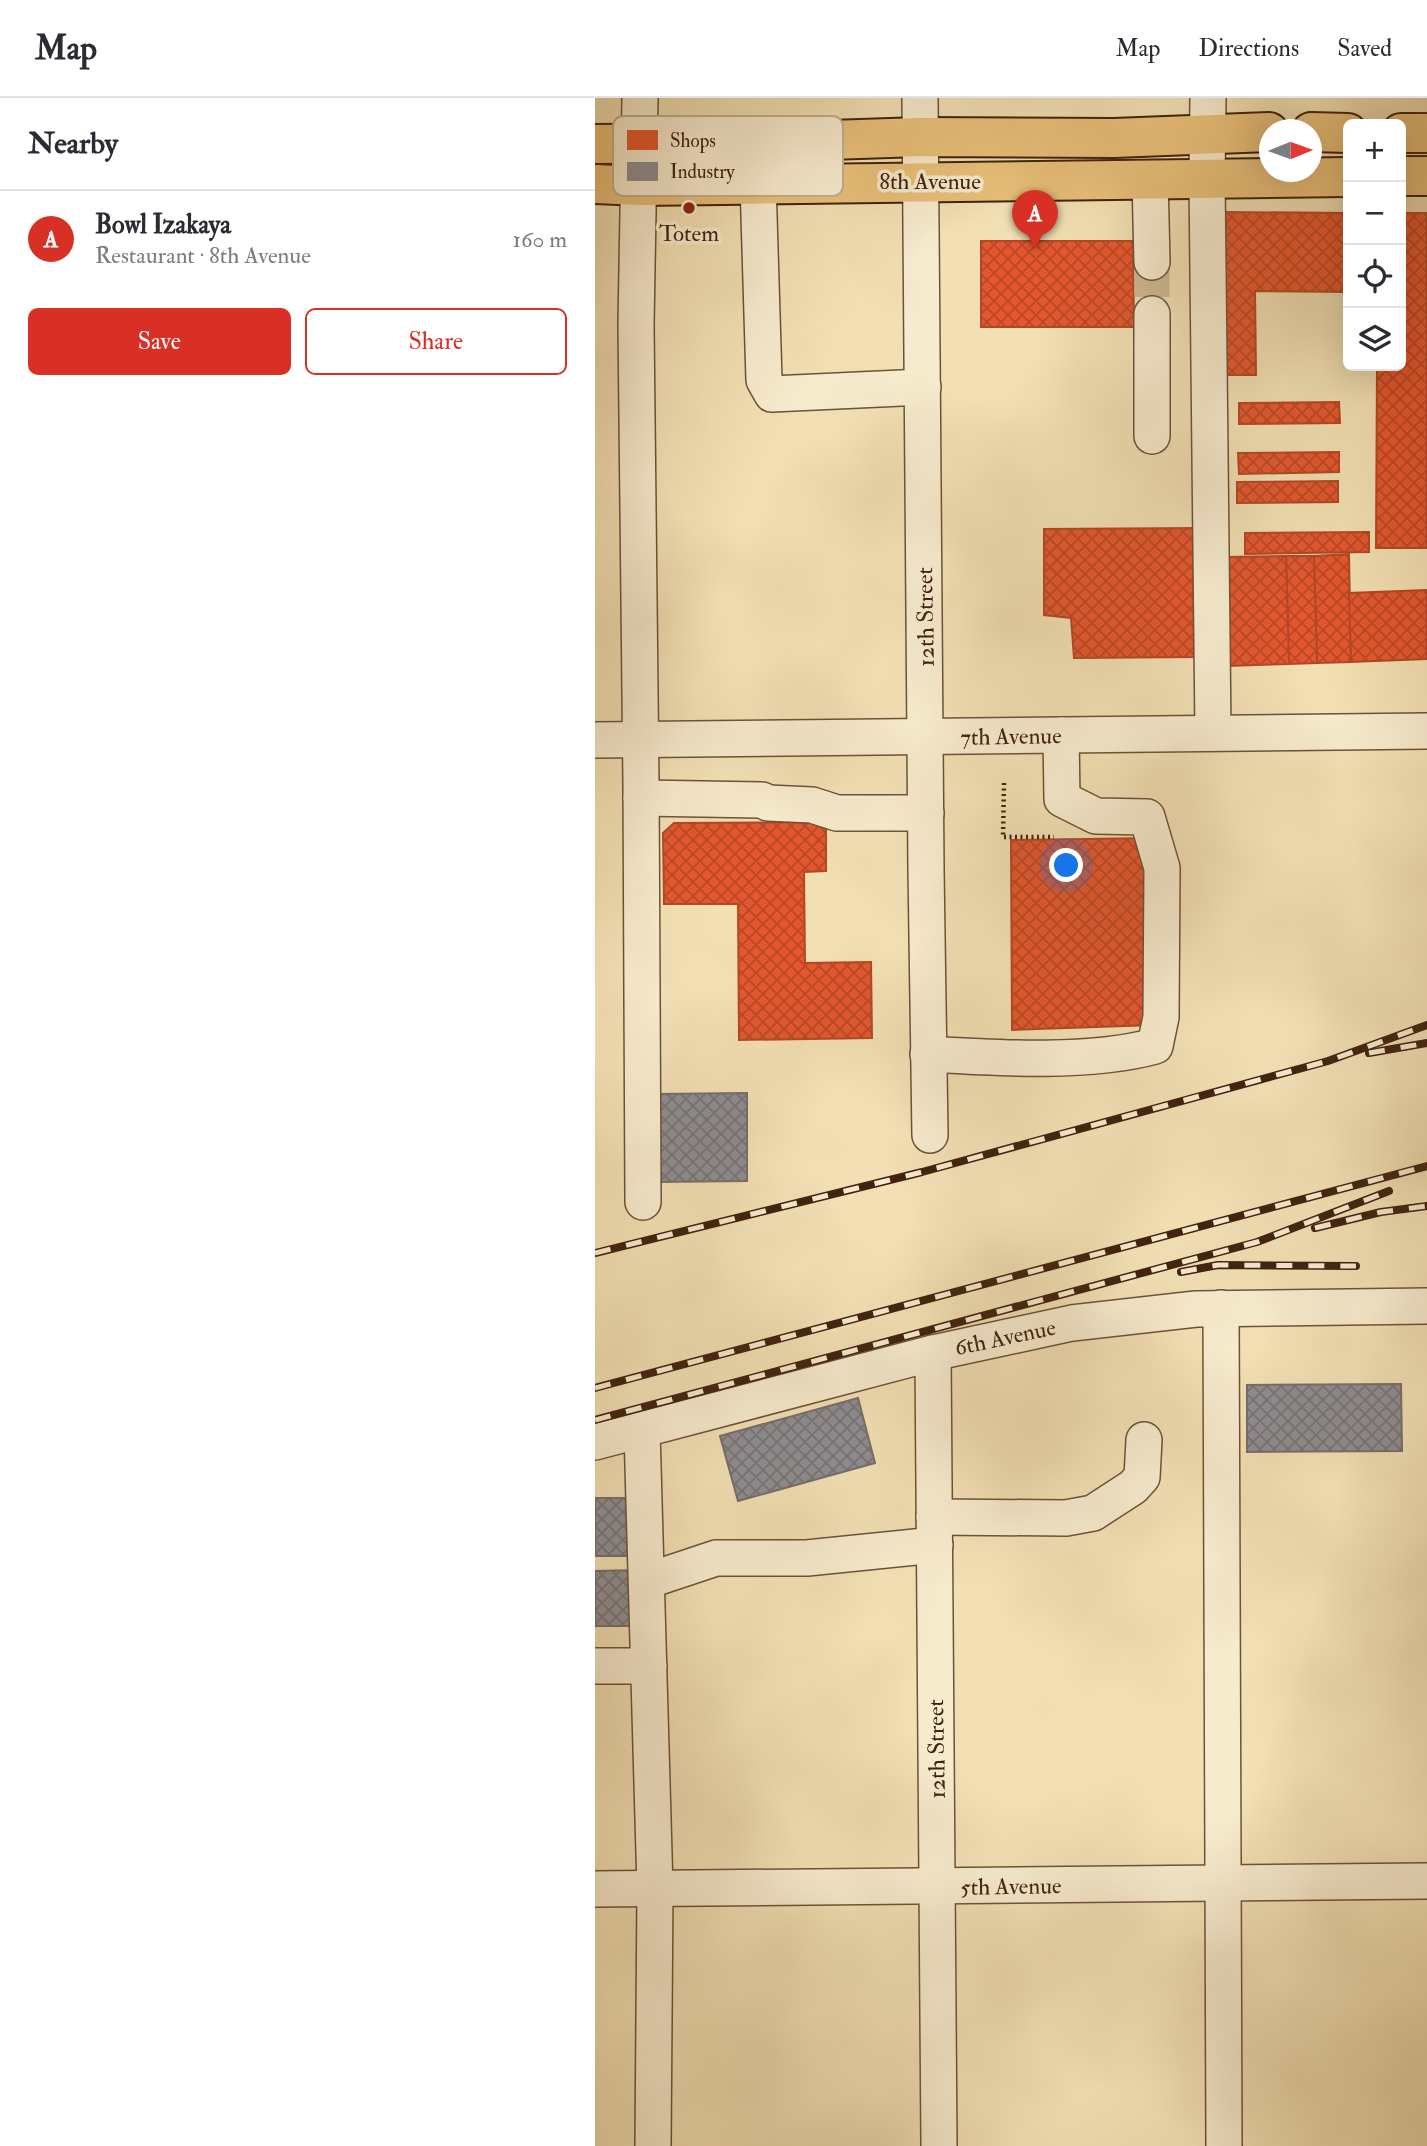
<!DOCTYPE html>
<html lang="en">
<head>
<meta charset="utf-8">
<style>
	:root { --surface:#fff; --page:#f2f2f3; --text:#2b2b33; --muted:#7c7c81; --line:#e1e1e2; --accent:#d93025 }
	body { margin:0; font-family:"IM FELL Double Pica",serif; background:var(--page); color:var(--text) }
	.controls { position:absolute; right:21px; top:21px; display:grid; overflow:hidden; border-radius:10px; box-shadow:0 7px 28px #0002 }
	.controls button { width:63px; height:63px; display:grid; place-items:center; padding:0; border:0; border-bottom:2px solid var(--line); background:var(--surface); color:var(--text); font:35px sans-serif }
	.compass { position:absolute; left:664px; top:21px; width:63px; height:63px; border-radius:50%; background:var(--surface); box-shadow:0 7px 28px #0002; rotate:89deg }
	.you { position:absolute; left:472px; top:768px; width:24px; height:24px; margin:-18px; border:5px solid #fff; border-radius:50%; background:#1a73e8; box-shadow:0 0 0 10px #1a73e833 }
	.badge { display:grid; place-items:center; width:46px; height:46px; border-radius:50%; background:var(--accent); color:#fff; font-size:23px; font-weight:700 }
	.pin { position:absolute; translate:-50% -58px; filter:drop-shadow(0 2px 4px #0008) }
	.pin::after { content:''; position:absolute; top:37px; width:24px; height:21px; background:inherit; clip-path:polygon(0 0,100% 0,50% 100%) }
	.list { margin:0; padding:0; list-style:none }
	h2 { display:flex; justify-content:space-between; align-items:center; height:91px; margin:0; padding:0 28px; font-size:30px }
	h2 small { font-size:23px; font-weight:400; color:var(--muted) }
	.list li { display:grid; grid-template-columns:46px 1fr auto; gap:21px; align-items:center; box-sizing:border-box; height:98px; padding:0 28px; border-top:2px solid var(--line) }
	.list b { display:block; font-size:26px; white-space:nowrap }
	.list p { margin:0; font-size:23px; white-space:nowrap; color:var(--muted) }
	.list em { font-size:23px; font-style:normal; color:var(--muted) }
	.actions { display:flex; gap:14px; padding:21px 28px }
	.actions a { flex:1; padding:16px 0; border:2px solid var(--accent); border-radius:10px; text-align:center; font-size:24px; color:var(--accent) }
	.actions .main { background:var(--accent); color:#fff }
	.icon { flex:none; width:38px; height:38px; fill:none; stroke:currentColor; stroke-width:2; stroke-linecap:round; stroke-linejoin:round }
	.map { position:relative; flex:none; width:832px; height:2048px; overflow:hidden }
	header { display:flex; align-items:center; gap:42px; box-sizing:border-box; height:98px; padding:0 35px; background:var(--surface); border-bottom:2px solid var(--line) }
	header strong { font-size:33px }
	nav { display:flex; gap:38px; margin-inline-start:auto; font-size:24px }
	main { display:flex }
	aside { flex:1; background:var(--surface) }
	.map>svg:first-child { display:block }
	.shops { fill:url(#shops-cross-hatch); stroke:#b34724; stroke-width:2 }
	.industry { fill:url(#industry-cross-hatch); stroke:#766d6a; stroke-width:2 }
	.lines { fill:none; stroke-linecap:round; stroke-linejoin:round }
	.minor-tunnel { stroke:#ceba93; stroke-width:35; stroke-dasharray:35 18; stroke-linecap:butt }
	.minor-casing { stroke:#6c5238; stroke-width:38 }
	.major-casing { stroke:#40220e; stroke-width:42 }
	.path { stroke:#40220e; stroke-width:4.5; stroke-dasharray:2 3.5; stroke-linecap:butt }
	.minor { stroke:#f7ebce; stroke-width:35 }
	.major { stroke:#e9c07a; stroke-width:38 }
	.rail-casing { stroke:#40220e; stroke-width:8 }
	.rail { stroke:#f7ebce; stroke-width:5; stroke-dasharray:16; stroke-linecap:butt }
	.poi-dot { fill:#8f2418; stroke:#f7ebce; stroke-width:2.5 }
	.labels { text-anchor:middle; stroke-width:7; stroke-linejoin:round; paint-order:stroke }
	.street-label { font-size:23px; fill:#40220e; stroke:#f7ebce }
	.poi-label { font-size:23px; fill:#40220e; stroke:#f7ebce }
	.key { fill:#f7ebce; stroke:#c0af94; stroke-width:2 }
	.key-label { font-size:19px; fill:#40220e }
</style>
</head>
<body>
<header>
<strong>Map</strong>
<nav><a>Map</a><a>Directions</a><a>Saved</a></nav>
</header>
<main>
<aside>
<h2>Nearby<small></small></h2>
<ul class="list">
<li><span class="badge">A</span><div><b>Bowl Izakaya</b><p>Restaurant · 8th Avenue</p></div><em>160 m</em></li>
</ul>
<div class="actions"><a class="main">Save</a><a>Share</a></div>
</aside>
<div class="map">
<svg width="832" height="2048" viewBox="0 0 832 2048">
	<defs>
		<pattern id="shops-cross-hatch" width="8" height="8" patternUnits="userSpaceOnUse" patternTransform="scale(1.75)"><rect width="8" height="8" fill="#e4572e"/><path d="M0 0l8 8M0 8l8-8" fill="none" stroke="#ba4826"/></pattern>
		<pattern id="industry-cross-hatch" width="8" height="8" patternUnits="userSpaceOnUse" patternTransform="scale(1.75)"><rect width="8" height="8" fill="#8d8d92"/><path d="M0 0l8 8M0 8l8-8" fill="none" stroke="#757376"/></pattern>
	</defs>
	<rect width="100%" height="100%" fill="#f2e0b4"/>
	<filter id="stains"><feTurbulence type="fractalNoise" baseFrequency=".00286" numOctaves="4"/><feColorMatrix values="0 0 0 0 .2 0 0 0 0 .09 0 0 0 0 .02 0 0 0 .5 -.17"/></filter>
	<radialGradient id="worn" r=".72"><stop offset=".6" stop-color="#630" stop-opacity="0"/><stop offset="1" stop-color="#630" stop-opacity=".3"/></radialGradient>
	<g class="shops">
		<path d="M630 114 753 115V194L660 193 661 277H630Z"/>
		<path d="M806 115H832V450H781L782 268H806Z"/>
		<path d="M386 143H538L539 229H386Z"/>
		<path d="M744 304 745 325 644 326V305Z"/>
		<path d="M744 354V374L644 376 643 355Z"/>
		<path d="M743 383V404L642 405V384Z"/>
		<path d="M603 430 604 559 479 560 476 520 449 517V431Z"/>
		<path d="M774 434V454L650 456V435Z"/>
		<path d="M754 456 756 564 722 565 719 458Z"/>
		<path d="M691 458H719L722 565 694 566Z"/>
		<path d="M691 458 694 566 633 568 630 459Z"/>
		<path d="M832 492V561L756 564 754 495Z"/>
		<path d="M231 724V773L209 774 210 865 276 864 277 940 144 942 143 806H69L68 735 79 725Z"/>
		<path d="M558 740 559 927 417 932 416 742Z"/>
	</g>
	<g class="industry">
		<path d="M152 995V1083L61 1084 60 996Z"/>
		<path d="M806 1286 807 1353 652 1354V1287Z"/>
		<path d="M263 1300 280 1365 143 1403 125 1338Z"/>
		<path d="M0 1400H39L40 1458H0Z"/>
		<path d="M43 1472 44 1528H0V1473Z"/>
	</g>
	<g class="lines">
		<path class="minor-tunnel" d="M557 164V216"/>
		<defs>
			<g id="minor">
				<path d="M45 0 41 227 46 686 48 1104"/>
				<path d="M325 0 331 771 335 1037"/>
				<path d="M613 0 612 81 618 635"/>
				<path d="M555 81 557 164"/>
				<path d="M163 85 169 282 177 296 328 289"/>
				<path d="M557 216V338"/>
				<path d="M0 642 832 633"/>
				<path d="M46 700 167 702 173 705 217 707 242 715H331"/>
				<path d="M333 956C402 960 494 966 560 948L566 919 567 770 552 719 501 718 467 701 466 637"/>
				<path d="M626 1210 629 2048"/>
				<path d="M338 1255 344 2048"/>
				<path d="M47 1333 60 1791 58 2048"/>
				<path d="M0 1344 338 1255 477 1225 601 1211 832 1208"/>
				<path d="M339 1419 471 1420 498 1415 538 1389 547 1379 549 1342"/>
				<path d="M52 1483 121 1460H212L340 1447"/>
				<path d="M0 1568H54"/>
				<path d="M0 1791 832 1783"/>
			</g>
			<g id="major">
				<path d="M716 34 753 35"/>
				<path d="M806 35H832"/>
				<path d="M0 46 142 45 325 39 519 40 674 34"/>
				<path d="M806 78H832"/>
				<path d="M0 86 45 88 753 79"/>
			</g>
		</defs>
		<use href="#minor" class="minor-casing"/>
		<use href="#major" class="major-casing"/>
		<path class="path" d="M409 685 408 739H459"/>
		<use href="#minor" class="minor"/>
		<use href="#major" class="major"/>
		<defs>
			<g id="rail">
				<path d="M774 955 832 945"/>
				<path d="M720 1130 786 1114 832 1108"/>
				<path d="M0 1155 327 1074 733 963 832 927"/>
				<path d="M586 1174 623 1167 761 1168"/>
				<path d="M0 1290 832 1068"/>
				<path d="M0 1322 662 1144 794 1093"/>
			</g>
		</defs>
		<use href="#rail" class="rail-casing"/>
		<use href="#rail" class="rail"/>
	</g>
	<circle class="poi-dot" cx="94" cy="110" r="7"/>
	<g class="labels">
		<g class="street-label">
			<text x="335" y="91">8th Avenue</text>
			<text transform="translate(330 519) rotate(-91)" y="8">12th Street</text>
			<text transform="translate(416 638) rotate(-1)" y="8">7th Avenue</text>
			<text transform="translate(410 1239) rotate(-12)" y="8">6th Avenue</text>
			<text transform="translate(341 1651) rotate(-91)" y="8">12th Street</text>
			<text transform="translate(416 1788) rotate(-1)" y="8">5th Avenue</text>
		</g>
		<g class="poi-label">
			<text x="94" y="143">Totem</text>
		</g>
	</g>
	<rect x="18" y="18" width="230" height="80" rx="10" class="key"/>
	<rect x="32" y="32" width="31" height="20" fill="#e4572e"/>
	<rect x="32" y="64" width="31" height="19" fill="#8d8d92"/>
	<g class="key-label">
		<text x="75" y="49">Shops</text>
		<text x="75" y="80">Industry</text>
	</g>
	<rect width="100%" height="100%" filter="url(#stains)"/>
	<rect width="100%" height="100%" fill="url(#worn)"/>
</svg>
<div class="controls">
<button>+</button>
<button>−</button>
<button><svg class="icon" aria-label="locate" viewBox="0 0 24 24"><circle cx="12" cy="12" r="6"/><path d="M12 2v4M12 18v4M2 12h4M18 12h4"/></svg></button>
<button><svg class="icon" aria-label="layers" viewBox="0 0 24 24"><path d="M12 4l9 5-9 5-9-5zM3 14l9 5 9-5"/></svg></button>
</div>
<svg class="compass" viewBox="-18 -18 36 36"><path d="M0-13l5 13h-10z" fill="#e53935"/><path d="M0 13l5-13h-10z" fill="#7c7c81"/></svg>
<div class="you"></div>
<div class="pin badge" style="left:440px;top:150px">A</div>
</div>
</main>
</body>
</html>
